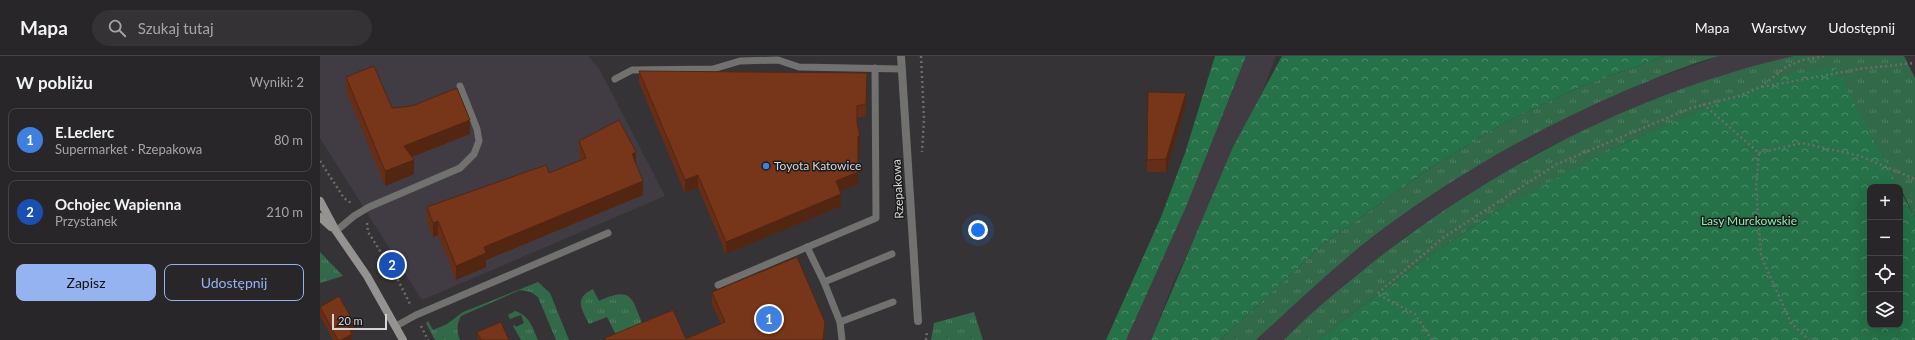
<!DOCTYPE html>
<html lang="pl">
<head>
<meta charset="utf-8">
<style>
	:root { --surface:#282628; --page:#343234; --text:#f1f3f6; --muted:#a5a5a8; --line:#444345; --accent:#95b2f1 }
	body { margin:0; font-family:Lato,sans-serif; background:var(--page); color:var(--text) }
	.controls { position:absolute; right:12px; bottom:12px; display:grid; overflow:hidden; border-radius:8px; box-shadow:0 4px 16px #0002 }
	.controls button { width:36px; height:36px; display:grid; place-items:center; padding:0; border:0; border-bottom:1px solid var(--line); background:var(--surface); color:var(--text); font:20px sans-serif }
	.scale { position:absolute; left:12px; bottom:10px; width:55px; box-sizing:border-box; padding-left:4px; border:2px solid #d7d6d7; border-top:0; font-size:11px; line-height:14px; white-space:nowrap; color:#d7d6d7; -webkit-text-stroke:3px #1c1b1c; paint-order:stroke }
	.you { position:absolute; left:658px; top:174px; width:14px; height:14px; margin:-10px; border:3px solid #fff; border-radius:50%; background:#1a73e8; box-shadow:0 0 0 6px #1a73e833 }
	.badge { display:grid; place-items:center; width:26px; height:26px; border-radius:50%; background:var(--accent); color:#fff; font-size:13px; font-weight:700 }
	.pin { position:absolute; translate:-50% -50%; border:2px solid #fff; box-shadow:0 1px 4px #0006 }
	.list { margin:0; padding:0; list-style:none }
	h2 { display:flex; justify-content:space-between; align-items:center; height:52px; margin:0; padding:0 16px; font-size:17px }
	h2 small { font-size:13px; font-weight:400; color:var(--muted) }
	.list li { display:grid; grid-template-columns:26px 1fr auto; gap:12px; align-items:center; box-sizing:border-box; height:64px; margin:0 8px 8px; padding:0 8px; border:1px solid var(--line); border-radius:8px }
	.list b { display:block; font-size:15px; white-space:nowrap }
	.list p { margin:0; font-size:13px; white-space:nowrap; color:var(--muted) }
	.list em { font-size:13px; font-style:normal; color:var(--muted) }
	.actions { display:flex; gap:8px; padding:12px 16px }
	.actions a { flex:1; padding:9px 0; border:1px solid var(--accent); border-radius:8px; text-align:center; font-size:14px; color:var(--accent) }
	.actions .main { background:var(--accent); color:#111 }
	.icon { flex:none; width:22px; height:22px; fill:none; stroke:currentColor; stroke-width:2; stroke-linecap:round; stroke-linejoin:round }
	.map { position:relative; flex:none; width:1595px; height:284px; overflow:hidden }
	header { display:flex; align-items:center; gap:24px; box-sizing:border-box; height:56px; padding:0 20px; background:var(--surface); border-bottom:1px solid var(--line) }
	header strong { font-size:19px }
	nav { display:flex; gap:22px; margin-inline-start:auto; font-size:14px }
	.search { width:280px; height:36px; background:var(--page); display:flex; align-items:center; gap:10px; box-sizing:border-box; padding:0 14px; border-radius:22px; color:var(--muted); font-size:15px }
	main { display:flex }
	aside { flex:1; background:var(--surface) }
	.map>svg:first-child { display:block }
	.built { fill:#413c43 }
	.grass { fill:url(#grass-tufts) }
	.forest { fill:url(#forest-crowns) }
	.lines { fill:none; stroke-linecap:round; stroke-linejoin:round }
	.path { stroke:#6c6b6c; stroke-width:2.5; stroke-dasharray:2 3; stroke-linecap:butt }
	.lane { stroke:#717170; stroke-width:7 }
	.street { stroke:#717170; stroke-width:8 }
	.secondary { stroke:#949391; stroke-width:8 }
	.wall { fill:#662e16 }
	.shaded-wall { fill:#532612 }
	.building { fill:#77361a; stroke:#532612 }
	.shop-dot { fill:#3f7fe0; stroke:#1c1b1c; stroke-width:1.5 }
	.labels { text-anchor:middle; stroke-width:3; stroke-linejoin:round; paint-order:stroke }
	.poi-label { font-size:12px; fill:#d7d6d7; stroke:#1c1b1c; text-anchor:start }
	.street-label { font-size:12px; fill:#d7d6d7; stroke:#1c1b1c }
	.park-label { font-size:12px; fill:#88eeb0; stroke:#1c1b1c }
</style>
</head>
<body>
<header>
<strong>Mapa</strong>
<div class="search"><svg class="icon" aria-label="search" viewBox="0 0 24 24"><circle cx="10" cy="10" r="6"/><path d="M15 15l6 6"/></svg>Szukaj tutaj</div>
<nav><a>Mapa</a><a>Warstwy</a><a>Udostępnij</a></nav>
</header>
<main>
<aside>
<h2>W pobliżu<small>Wyniki: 2</small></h2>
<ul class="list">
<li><span class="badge" style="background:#3f7fe0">1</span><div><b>E.Leclerc</b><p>Supermarket · Rzepakowa</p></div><em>80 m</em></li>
<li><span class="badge" style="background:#1a4fb4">2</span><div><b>Ochojec Wapienna</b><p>Przystanek</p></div><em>210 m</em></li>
</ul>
<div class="actions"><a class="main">Zapisz</a><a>Udostępnij</a></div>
</aside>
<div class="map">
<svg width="1595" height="284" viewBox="0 0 1595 284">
	<defs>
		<pattern id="grass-tufts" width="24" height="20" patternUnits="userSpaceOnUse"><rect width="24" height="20" fill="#326a49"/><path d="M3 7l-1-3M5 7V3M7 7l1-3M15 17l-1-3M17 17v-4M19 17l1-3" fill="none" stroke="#4f7f62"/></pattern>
		<pattern id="forest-crowns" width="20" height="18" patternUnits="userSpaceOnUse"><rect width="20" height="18" fill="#257148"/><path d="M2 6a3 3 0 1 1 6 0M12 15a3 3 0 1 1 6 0" fill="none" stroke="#4e8b6a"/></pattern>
	</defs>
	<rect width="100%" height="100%" fill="#353335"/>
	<g class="built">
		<path d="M0 0H268L280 14 345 140 102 244 0 82Z"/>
		<path d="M926 0H956L943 34 853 228 831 284H806L866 151Z"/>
		<path d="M1399 0H1474L1402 19 1335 43 1291 62 1221 95 1154 135 1088 179 1026 227 964 284H936L1013 213 1077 162 1142 118 1212 78 1268 50 1329 25Z"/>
	</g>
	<g class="grass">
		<path d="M1345 0H1399C1366 9 1334 23 1302 36 1223 70 1148 112 1078 162 1027 198 982 242 936 284H900L1006 186 1110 112 1186 66 1262 30Z"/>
		<path d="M1474 0H1584L1595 22V162L1580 131 1376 57 1305 87 1178 154 1105 203 997 284H964C991 256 1022 231 1053 206 1176 110 1320 35 1474 0Z"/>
		<path d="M0 196 23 220 0 227Z"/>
		<path d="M218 226 230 237 249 284H236L218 241 211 236 200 234 141 260C137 268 136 275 140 284H115L106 267 108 265 113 274 127 268 143 256Z"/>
		<path d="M273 233 279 245C313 229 312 243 324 272L298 283 287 261 269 268C261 252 254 242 273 233Z"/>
		<path d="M195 255C209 259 213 272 218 284H201L193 270 195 269 196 271 204 267 201 259 190 263 188 259Z"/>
		<path d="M654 256 663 284H611L614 267Z"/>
	</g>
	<g class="forest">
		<path d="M895 0H926L866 151 806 284H786L841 161 865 97Z"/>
		<path d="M962 0H1345L1262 30 1186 66 1110 112 1006 186 900 284H831L913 91Z"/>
		<path d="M1516 12 1578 131H1550V269H1580V134L1595 162V284H997L1105 203 1178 154 1250 115 1305 87 1464 19Z"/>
	</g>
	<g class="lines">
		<g class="path">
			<path d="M601 0 604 63 602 96"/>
			<path d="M1442 31 1539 13 1595 7"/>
			<path d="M1383 48 1439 97 1436 131 1441 200 1471 267 1489 284"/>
			<path d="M1439 97 1482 87 1540 100 1595 123"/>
			<path d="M0 105 24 142 31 147"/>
			<path d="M47 167 48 176 76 220 90 248"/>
			<path d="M101 270 108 284"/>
			<path d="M606 284 607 275"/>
			<path d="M1112 284 1095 258 1057 238 1124 181 1237 108 1371 52 1419 40 1441 31 1466 11 1482 4 1506 0"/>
		</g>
		<g class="lane">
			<path d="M295 23 312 14 393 13 420 5 458 4 479 11 582 13"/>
			<path d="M16 175 34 160 49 151 140 112 154 98 159 85 157 73 140 30"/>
			<path d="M487 191 504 226 572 198"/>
			<path d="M504 226 520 266 573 246"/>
			<path d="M398 229 556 162 555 12"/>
			<path d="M520 266 522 284"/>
			<path d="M76 270 96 259 288 177"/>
		</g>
		<path class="street" d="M581 0 598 265"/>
		<g class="secondary">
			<path d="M0 145 16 175 47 220 83 284"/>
			<path d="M0 161 11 171"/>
		</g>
	</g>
	<g class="wall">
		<path d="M319 15 547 29 546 60 537 62V69L540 92H538V128L520 135 521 150 406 198 378 131 365 137 319 27Z"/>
		<path d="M26 21 72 52 92 50 150 78 92 101 94 118 65 130 26 35Z"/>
		<path d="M866 49 846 116H827V104Z"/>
		<path d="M259 85 316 108 323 139 166 204V211L136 224 118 179 113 181 107 165V151L229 117 261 104 259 99Z"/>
		<path d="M392 236 505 278 504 284H285V282L366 283 401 268 392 248Z"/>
		<path d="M0 251 34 276 32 277V284H13L0 260Z"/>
		<path d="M157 276 189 284H159L157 281Z"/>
	</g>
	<g class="shaded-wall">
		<path d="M547 17V29L546 60V48Z"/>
		<path d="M866 37V49L846 116V103Z"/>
		<path d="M150 64V78L84 104V90Z"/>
		<path d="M538 80H540V92H538V128L516 137V125Z"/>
		<path d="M316 96V110L312 98Z"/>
		<path d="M94 104V118L65 130V115Z"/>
		<path d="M378 119V131L365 137V124Z"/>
		<path d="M323 125V139L166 204V211L136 224V210L164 191Z"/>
		<path d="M521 138V150L406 198V186Z"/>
		<path d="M118 165V179L113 181V167Z"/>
		<path d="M505 266 504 284H503Z"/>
		<path d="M34 267V276L28 279V270Z"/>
		<path d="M32 278V284H21Z"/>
	</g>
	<g class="building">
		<path d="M54 10 72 52 92 50 137 32 150 64 84 90 94 104 65 115 26 21Z"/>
		<path d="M319 15 547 17 546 48 537 50V68L540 80H538V116L516 125 521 138 406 186 378 119 365 124Z"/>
		<path d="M828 36 866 37 846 103 827 104Z"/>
		<path d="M299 64 316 96 312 98 323 125 164 191 166 197 136 210 118 165 113 167 107 151 226 109 229 117 266 102 259 85Z"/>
		<path d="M477 201 505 266 503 284H286L285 282 353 254 366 283 405 266 392 236Z"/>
		<path d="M19 240 34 267 28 270 32 278 21 284H18L0 251Z"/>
		<path d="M181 266 189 284H161L157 276Z"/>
	</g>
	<circle class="shop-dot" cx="446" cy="110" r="4"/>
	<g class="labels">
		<g class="poi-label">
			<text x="454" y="114">Toyota Katowice</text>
		</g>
		<g class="street-label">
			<text transform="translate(578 133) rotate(-93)" y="4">Rzepakowa</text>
		</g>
		<g class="park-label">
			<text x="1429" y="169">Lasy Murckowskie</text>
		</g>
	</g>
</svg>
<div class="controls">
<button>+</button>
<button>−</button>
<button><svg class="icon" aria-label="locate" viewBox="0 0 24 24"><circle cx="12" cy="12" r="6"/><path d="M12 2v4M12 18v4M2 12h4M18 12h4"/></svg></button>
<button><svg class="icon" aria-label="layers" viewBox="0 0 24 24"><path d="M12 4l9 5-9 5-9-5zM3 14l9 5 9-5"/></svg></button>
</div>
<div class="scale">20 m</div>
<div class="you"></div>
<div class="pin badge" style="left:449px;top:263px;background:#3f7fe0">1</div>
<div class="pin badge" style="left:72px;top:209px;background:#1a4fb4">2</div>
</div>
</main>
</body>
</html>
